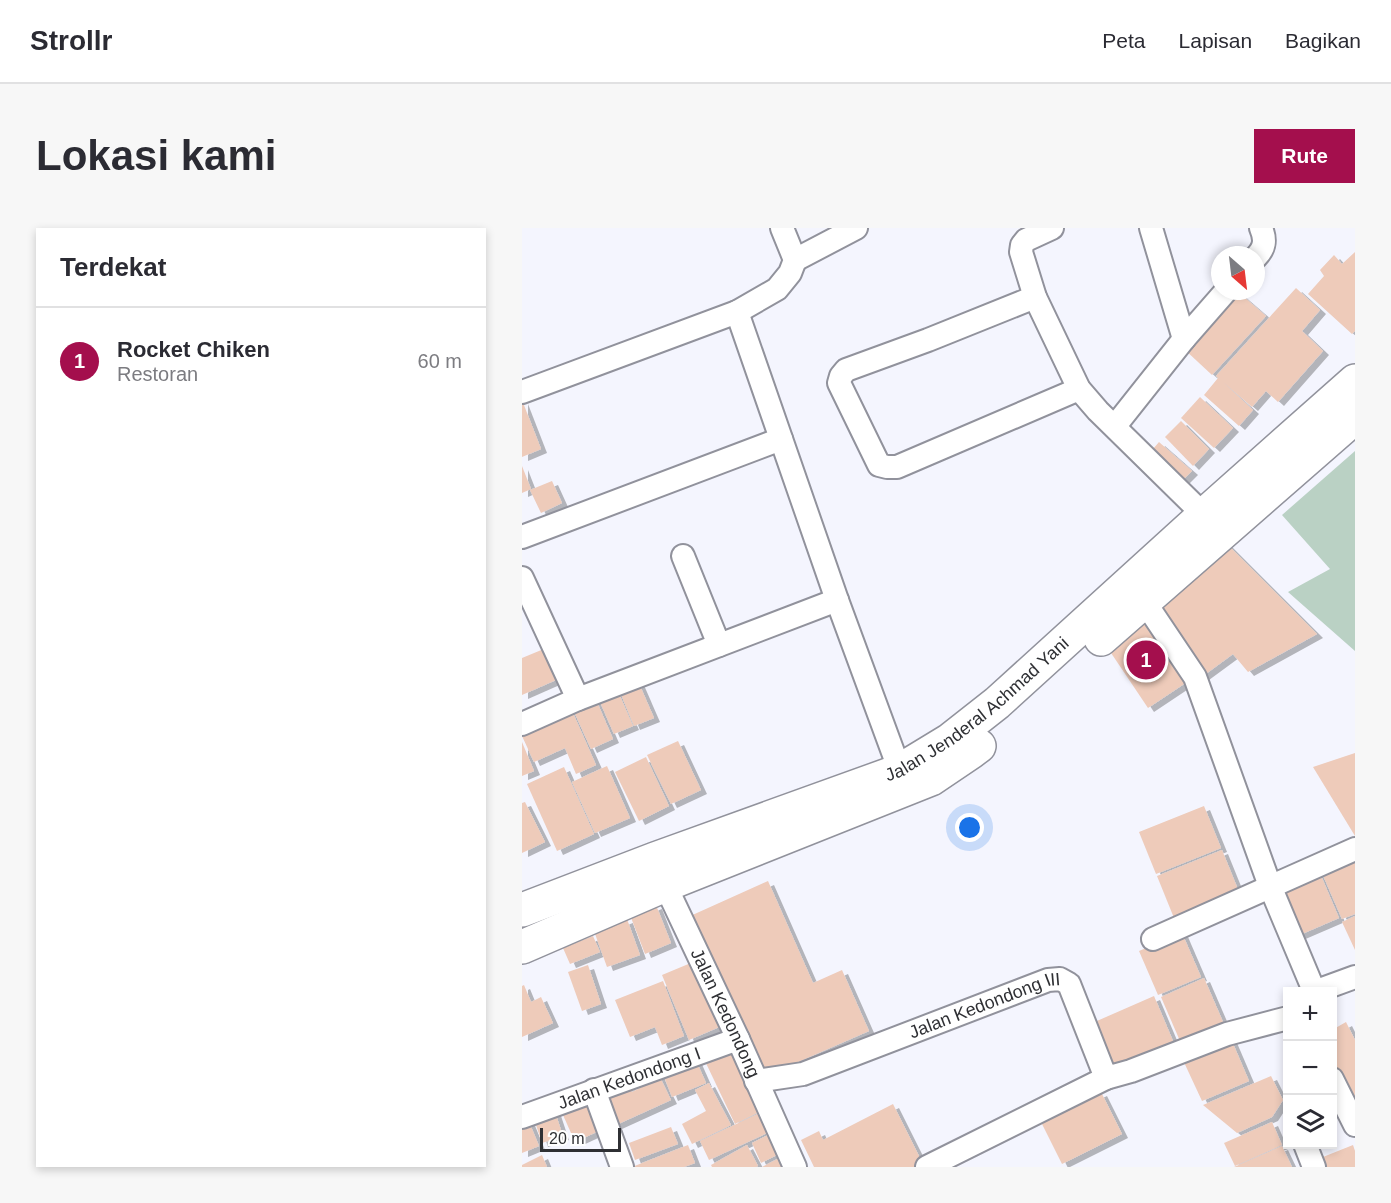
<!DOCTYPE html>
<html lang="id">
<head>
<meta charset="utf-8">
<style>
	:root { --surface:#fff; --page:#f7f7f7; --text:#2b2b33; --muted:#7c7c81; --line:#e1e1e2; --accent:#a40f4d }
	body { margin:0; font-family:Helvetica,sans-serif; background:var(--page); color:var(--text) }
	.controls { position:absolute; right:18px; bottom:18px; display:grid; overflow:hidden; border-radius:0px; box-shadow:0 3px 9px #0003 }
	.controls button { width:54px; height:54px; display:grid; place-items:center; padding:0; border:0; border-bottom:2px solid var(--line); background:var(--surface); color:var(--text); font:30px sans-serif }
	.compass { position:absolute; left:689px; top:18px; width:54px; height:54px; border-radius:50%; background:var(--surface); box-shadow:0 3px 9px #0003; rotate:152deg }
	.scale { position:absolute; left:18px; bottom:15px; width:81px; box-sizing:border-box; padding-left:6px; border:3px solid #2f3034; border-top:0; font-size:16px; line-height:21px; white-space:nowrap; color:#2f3034; -webkit-text-stroke:4px #fff; paint-order:stroke }
	.you { position:absolute; left:448px; top:600px; width:21px; height:21px; margin:-15px; border:4px solid #fff; border-radius:50%; background:#1a73e8; box-shadow:0 0 0 9px #1a73e833 }
	.badge { display:grid; place-items:center; width:39px; height:39px; border-radius:50%; background:var(--accent); color:#fff; font-size:20px; font-weight:700 }
	.pin { position:absolute; translate:-50% -50%; border:3px solid #fff; box-shadow:0 2px 6px #0006 }
	.list { margin:0; padding:0; list-style:none }
	h2 { display:flex; justify-content:space-between; align-items:center; height:78px; margin:0; padding:0 24px; font-size:26px }
	h2 small { font-size:20px; font-weight:400; color:var(--muted) }
	.list li { display:grid; grid-template-columns:39px 1fr auto; gap:18px; align-items:center; box-sizing:border-box; height:108px; padding:0 24px; border-top:2px solid var(--line) }
	.list b { display:block; font-size:22px; white-space:nowrap }
	.list p { margin:0; font-size:20px; white-space:nowrap; color:var(--muted) }
	.list em { font-size:20px; font-style:normal; color:var(--muted) }
	.icon { flex:none; width:33px; height:33px; fill:none; stroke:currentColor; stroke-width:2; stroke-linecap:round; stroke-linejoin:round }
	.map { position:relative; flex:none; width:833px; height:939px; overflow:hidden; border-radius:0px }
	header { display:flex; align-items:center; gap:36px; box-sizing:border-box; height:84px; padding:0 30px; background:var(--surface); border-bottom:2px solid var(--line) }
	header strong { font-size:28px }
	nav { display:flex; gap:33px; margin-inline-start:auto; font-size:21px }
	.intro { display:flex; align-items:center; justify-content:space-between; box-sizing:border-box; height:144px; padding:0 36px }
	h1 { margin:0; font-size:42px }
	.button { padding:15px 27px; border-radius:0px; background:var(--accent); color:#fff; font-size:21px; font-weight:700 }
	main { display:flex; gap:36px; padding:0 36px }
	aside { flex:1; background:var(--surface); border-radius:0px; box-shadow:0 3px 9px #0003 }
	.map>svg:first-child { display:block }
	.green { fill:#bad1c4 }
	.building { fill:#eecbba; filter:url(#shadow) }
	.lines { fill:none; stroke-linecap:round; stroke-linejoin:round }
	.street-casing { stroke:#91929c; stroke-width:26 }
	.secondary-casing { stroke:#91929c; stroke-width:36 }
	.street { stroke:#fff; stroke-width:22 }
	.secondary { stroke:#fff; stroke-width:33 }
	.labels { text-anchor:middle; stroke-width:6; stroke-linejoin:round; paint-order:stroke }
	.street-label { font-size:18px; fill:#2f3034; stroke:#fff }
</style>
</head>
<body>
<header>
<strong>Strollr</strong>
<nav><a>Peta</a><a>Lapisan</a><a>Bagikan</a></nav>
</header>
<div class="intro"><h1>Lokasi kami</h1><a class="button">Rute</a></div>
<main>
<aside>
<h2>Terdekat<small></small></h2>
<ul class="list">
<li><span class="badge">1</span><div><b>Rocket Chiken</b><p>Restoran</p></div><em>60 m</em></li>
</ul>
</aside>
<div class="map">
<svg width="833" height="939" viewBox="0 0 833 939">
	<defs>
		<filter id="shadow"><feDropShadow dx="6" dy="4" stdDeviation="0" flood-color="#0004"/></filter>
	</defs>
	<rect width="100%" height="100%" fill="#f4f5fe"/>
	<path class="green" d="M833 223V423L766 364 808 341 760 287Z"/>
	<g class="building">
		<path d="M833 24V103L830 106 786 66 802 48 798 42 812 27 820 36Z"/>
		<path d="M774 60 798 82 780 103 801 123 756 174 744 163 730 179 701 154 731 182 717 198 682 167 696 150 694 148Z"/>
		<path d="M715 63 744 88 690 147 662 121Z"/>
		<path d="M678 169 711 200 692 220 659 190Z"/>
		<path d="M0 172 19 221 0 229Z"/>
		<path d="M659 193 687 221 671 238 643 209Z"/>
		<path d="M637 214 670 243 657 256 625 228Z"/>
		<path d="M0 238 9 261 0 265Z"/>
		<path d="M30 253 40 275 19 285 8 262Z"/>
		<path d="M703 314 795 406 726 444 711 426 681 448 628 376Z"/>
		<path d="M623 385 668 452 626 480 581 413Z"/>
		<path d="M29 418 43 448 0 467V430Z"/>
		<path d="M115 451 132 490 112 498 96 459Z"/>
		<path d="M94 459 111 498 92 506 75 467Z"/>
		<path d="M72 467 91 511 69 521 49 477Z"/>
		<path d="M47 476 74 537 54 546 43 520 12 534 0 508V497Z"/>
		<path d="M156 513 179 562 149 576 125 527Z"/>
		<path d="M0 514 12 543 0 548Z"/>
		<path d="M833 525V608L791 539Z"/>
		<path d="M124 529 147 578 117 593 93 544Z"/>
		<path d="M85 538 108 590 73 605 50 554Z"/>
		<path d="M42 539 72 606 35 623 5 556Z"/>
		<path d="M3 574 23 614 0 625V575Z"/>
		<path d="M682 578 699 620 634 646 617 604Z"/>
		<path d="M700 622 717 664 652 690 635 648Z"/>
		<path d="M833 630V686L820 691 800 645Z"/>
		<path d="M797 643 817 690 773 709 752 663Z"/>
		<path d="M246 653 291 755 320 742 347 803 237 851 166 689Z"/>
		<path d="M134 677 149 715 123 726 108 687Z"/>
		<path d="M833 688V722L820 694Z"/>
		<path d="M105 691 118 727 85 739 72 703Z"/>
		<path d="M660 705 679 749 636 767 617 723Z"/>
		<path d="M71 708 78 724 48 736 41 720Z"/>
		<path d="M176 732 202 797 167 812 140 747Z"/>
		<path d="M66 737 79 776 60 783 46 744Z"/>
		<path d="M682 750 701 794 658 813 639 769Z"/>
		<path d="M141 753 162 808 140 817 133 799 108 809 93 772Z"/>
		<path d="M2 757 9 774 19 769 31 795 0 809V758Z"/>
		<path d="M632 768 651 813 587 840 568 796Z"/>
		<path d="M824 794 833 812V881L810 840V802Z"/>
		<path d="M709 811 727 853 680 873 660 830Z"/>
		<path d="M214 816 245 880 213 896 182 831Z"/>
		<path d="M172 828 184 855 150 869 139 841Z"/>
		<path d="M134 841 149 872 94 897 82 870 107 858 110 864 122 858 118 848Z"/>
		<path d="M749 848 761 872 750 889 715 905 681 877Z"/>
		<path d="M187 855 209 897 170 916 160 896 184 883 173 862Z"/>
		<path d="M579 864 600 906 540 936 519 894Z"/>
		<path d="M69 874 81 901 53 914 41 887Z"/>
		<path d="M371 876 401 936 395 939H292L279 912 297 903 301 912Z"/>
		<path d="M32 881 41 908 20 915 11 888Z"/>
		<path d="M244 882 250 893 241 897 245 905 187 932 178 913Z"/>
		<path d="M5 889 17 918 0 925V891Z"/>
		<path d="M750 894 760 917 713 938 702 915Z"/>
		<path d="M149 899 156 916 113 932 107 915Z"/>
		<path d="M248 906 257 926 239 935 230 915Z"/>
		<path d="M166 917 173 935 162 939H110Z"/>
		<path d="M225 917 236 938 234 939H190L189 937Z"/>
		<path d="M831 917 833 923V939H799L796 931Z"/>
		<path d="M760 918 770 939H712Z"/>
		<path d="M20 927 25 939H0V937Z"/>
		<path d="M263 927 269 939H240Z"/>
	</g>
	<g class="lines">
		<defs>
			<g id="street">
				<path d="M530 0 504 12 500 17 499 24 513 69 557 161 576 183 682 287 690 299"/>
				<path d="M629 0 662 111"/>
				<path d="M734 29C743 20 744 12 739 0"/>
				<path d="M273 32 334 0"/>
				<path d="M513 69 406 112 324 142 319 148 317 155 357 237 365 239H375L557 161"/>
				<path d="M215 84 315 372 382 554"/>
				<path d="M0 164 215 84 255 61 268 45 273 32 260 0"/>
				<path d="M593 198 662 111 704 63"/>
				<path d="M0 309 259 211"/>
				<path d="M161 328 197 417"/>
				<path d="M0 350 56 471"/>
				<path d="M622 373 673 449 748 658 790 758V764"/>
				<path d="M0 496 56 471 315 372"/>
				<path id="s1" d="M137 644 216 811 273 939"/>
				<path d="M631 711 833 621"/>
				<path d="M792 764 833 749"/>
				<path d="M810 851 833 897"/>
				<path id="s2" d="M234 853 281 846 526 752 538 751 547 756 584 850 609 843 705 806 766 790"/>
				<path d="M72 862 100 939"/>
				<path id="s3" d="M0 889 216 811"/>
				<path d="M783 916 792 939"/>
				<path d="M405 939 584 850"/>
			</g>
			<g id="secondary">
				<path d="M579 411 833 189"/>
				<path id="s4" d="M0 682 133 631 377 543 428 512 475 475 682 287 833 153"/>
				<path d="M0 719 143 657 409 551 449 524 457 518"/>
			</g>
		</defs>
		<use href="#street" class="street-casing"/>
		<use href="#secondary" class="secondary-casing"/>
		<use href="#street" class="street"/>
		<use href="#secondary" class="secondary"/>
	</g>
	<g class="labels">
		<g class="street-label">
			<text dy="6" stroke="none"><textPath href="#s4" startOffset="501">Jalan Jenderal Achmad Yani</textPath></text>
			<text dy="6" stroke="none"><textPath href="#s2" startOffset="242">Jalan Kedondong III</textPath></text>
			<text dy="6" stroke="none"><textPath href="#s1" startOffset="156">Jalan Kedondong</textPath></text>
			<text dy="6" stroke="none"><textPath href="#s3" startOffset="114">Jalan Kedondong I</textPath></text>
		</g>
	</g>
</svg>
<div class="controls">
<button>+</button>
<button>−</button>
<button><svg class="icon" aria-label="layers" viewBox="0 0 24 24"><path d="M12 4l9 5-9 5-9-5zM3 14l9 5 9-5"/></svg></button>
</div>
<svg class="compass" viewBox="-18 -18 36 36"><path d="M0-13l5 13h-10z" fill="#e53935"/><path d="M0 13l5-13h-10z" fill="#7c7c81"/></svg>
<div class="scale">20 m</div>
<div class="you"></div>
<div class="pin badge" style="left:624px;top:432px">1</div>
</div>
</main>
</body>
</html>
